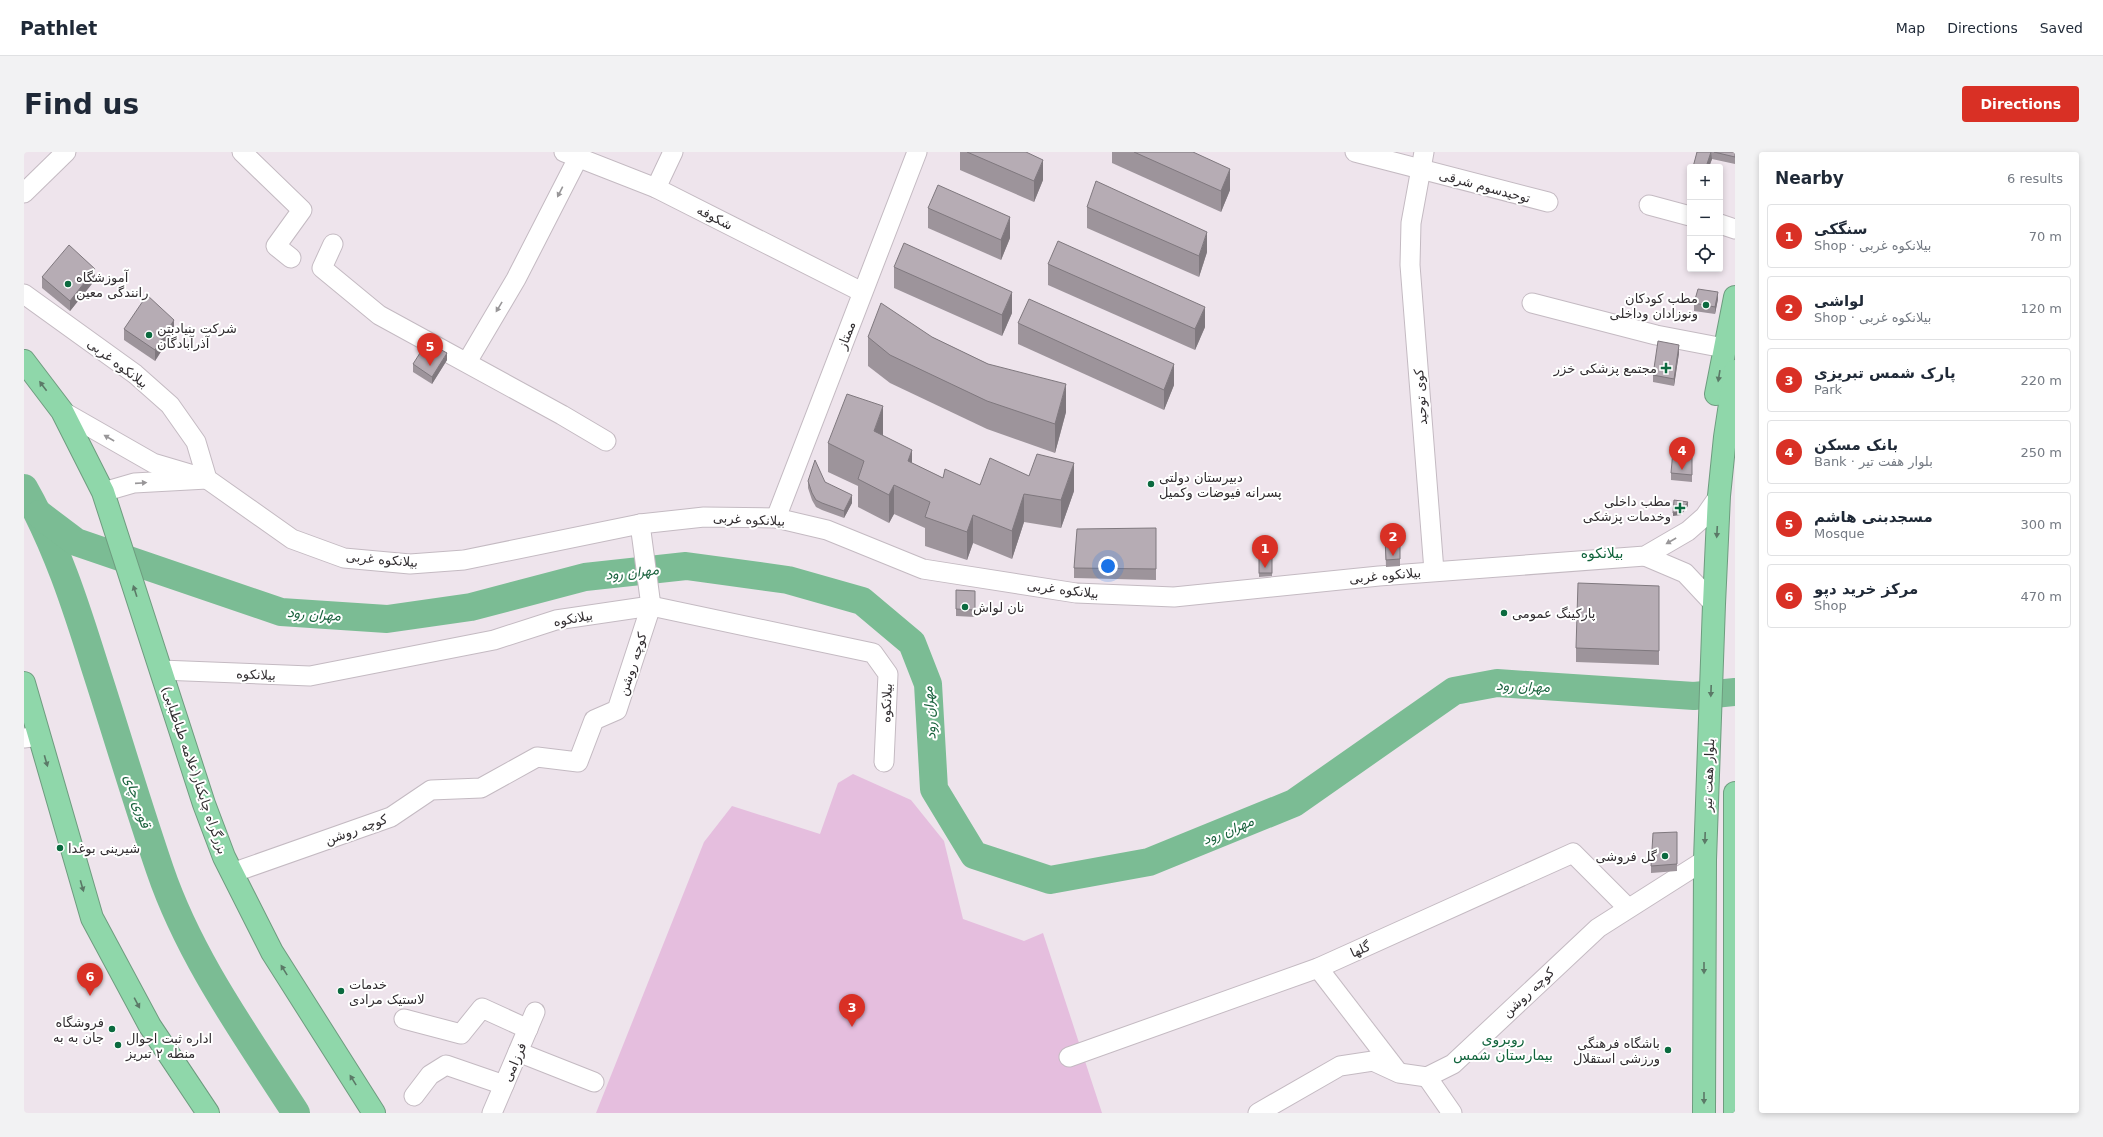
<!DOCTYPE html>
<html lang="en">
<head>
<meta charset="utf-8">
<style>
	:root { --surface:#fff; --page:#f2f2f3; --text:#1f2937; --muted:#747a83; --line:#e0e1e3; --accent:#d93025 }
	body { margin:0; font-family:"DejaVu Sans",Vazirmatn,sans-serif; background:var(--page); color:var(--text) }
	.controls { position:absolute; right:12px; top:12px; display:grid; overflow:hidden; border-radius:4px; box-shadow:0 2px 6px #0003 }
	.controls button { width:36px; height:36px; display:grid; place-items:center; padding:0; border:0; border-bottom:1px solid var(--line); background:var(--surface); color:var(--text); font:20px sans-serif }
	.you { position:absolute; left:1084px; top:414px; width:14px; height:14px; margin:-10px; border:3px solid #fff; border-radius:50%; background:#1a73e8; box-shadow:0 0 0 6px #1a73e833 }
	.badge { display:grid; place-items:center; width:26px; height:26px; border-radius:50%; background:var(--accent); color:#fff; font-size:13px; font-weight:700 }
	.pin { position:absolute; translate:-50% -33px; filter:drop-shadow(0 1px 2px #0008) }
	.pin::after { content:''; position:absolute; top:21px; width:14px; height:12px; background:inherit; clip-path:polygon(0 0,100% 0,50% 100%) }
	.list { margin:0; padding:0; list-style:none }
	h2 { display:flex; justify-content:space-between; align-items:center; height:52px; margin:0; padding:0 16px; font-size:17px }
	h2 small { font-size:13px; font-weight:400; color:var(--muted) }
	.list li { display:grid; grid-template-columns:26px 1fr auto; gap:12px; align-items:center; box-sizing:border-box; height:64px; margin:0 8px 8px; padding:0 8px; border:1px solid var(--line); border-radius:4px }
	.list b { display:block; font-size:15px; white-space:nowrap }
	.list p { margin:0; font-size:13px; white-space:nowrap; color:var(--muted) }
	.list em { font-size:13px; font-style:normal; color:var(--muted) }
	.icon { flex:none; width:22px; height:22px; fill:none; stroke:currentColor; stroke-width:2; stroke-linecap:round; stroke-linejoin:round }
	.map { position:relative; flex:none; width:1711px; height:961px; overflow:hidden; border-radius:4px }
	header { display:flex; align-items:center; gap:24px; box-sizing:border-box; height:56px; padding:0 20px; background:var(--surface); border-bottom:1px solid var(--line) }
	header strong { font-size:19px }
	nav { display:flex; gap:22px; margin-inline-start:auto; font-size:14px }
	.intro { display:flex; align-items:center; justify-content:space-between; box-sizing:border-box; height:96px; padding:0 24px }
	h1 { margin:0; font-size:28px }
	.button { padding:10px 18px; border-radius:4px; background:var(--accent); color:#fff; font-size:14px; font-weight:700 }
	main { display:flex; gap:24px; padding:0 24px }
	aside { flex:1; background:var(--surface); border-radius:4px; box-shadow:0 2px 6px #0003 }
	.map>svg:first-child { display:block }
	.green { fill:#e5bede }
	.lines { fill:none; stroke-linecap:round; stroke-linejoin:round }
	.river { stroke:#7bbc94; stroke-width:28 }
	.minor-casing { stroke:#c4bac2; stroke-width:21 }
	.highway-casing { stroke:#6e9c7f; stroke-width:24 }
	.minor { stroke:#fff; stroke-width:19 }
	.highway { stroke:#8fd7aa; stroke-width:22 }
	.wall { fill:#9d949b }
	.shaded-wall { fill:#7f787e }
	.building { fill:#b6acb4; stroke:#7f787e }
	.oneway { fill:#989698 }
	.oneway2 { fill:#5b7967 }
	.poi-dot { fill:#0b6a3f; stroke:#fff; stroke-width:1.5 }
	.labels { text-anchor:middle; stroke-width:4; stroke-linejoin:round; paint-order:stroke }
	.street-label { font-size:13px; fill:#312d30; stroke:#fff }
	.poi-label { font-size:13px; fill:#312d30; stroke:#fff; text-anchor:start }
	.neighbourhood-label { font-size:14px; fill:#11643c; stroke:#fff }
	.water-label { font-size:14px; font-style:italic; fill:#19623d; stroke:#fff }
</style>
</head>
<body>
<header>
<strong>Pathlet</strong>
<nav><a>Map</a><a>Directions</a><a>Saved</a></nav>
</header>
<div class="intro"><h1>Find us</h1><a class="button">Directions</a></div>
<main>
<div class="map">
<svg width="1711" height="961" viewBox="0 0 1711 961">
	<rect width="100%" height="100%" fill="#eee4ec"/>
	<path class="green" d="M829 622 887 648 920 689 939 767 1000 789 1019 781 1078 961H572L680 690 708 654 796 682 814 631Z"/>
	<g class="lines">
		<g class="river">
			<path d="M0 336C32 392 52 454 71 515 93 583 113 651 136 718 166 806 222 883 272 961"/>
			<path d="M15 362 52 390 257 460 363 467 447 455 561 425 662 414 764 428 838 449 888 491 904 532 910 637 950 703 1026 728 1125 710 1270 651 1430 539 1473 531 1670 544 1711 540"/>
		</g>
		<defs>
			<g id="minor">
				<path d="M218 0 278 58 252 94 267 106"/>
				<path d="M540 0 632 36 838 140"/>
				<path d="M1331 0 1524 50"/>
				<path d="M1400 0 1387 71 1386 113 1410 419"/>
				<path d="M632 36 649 0"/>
				<path d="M0 41 42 0"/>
				<path d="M1625 53 1666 64"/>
				<path d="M1696 72 1711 77"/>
				<path d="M309 92 298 116 355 163 538 263 582 289"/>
				<path d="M0 142 111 222 146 253 172 290 183 327 268 387 320 406 386 412 440 408 616 372 680 365 752 366 803 378 899 417 1052 441 1150 445 1355 424 1621 404 1664 379 1681 364 1695 344"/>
				<path d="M1508 151 1632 183 1700 196"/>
				<path d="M443 210 492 127 554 6"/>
				<path d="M38 259 129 311 183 327 110 331 79 340"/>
				<path d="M752 366 893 0"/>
				<path d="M1621 404 1661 421 1690 452"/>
				<path d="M137 518 286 524 470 488 532 468 627 454 849 501 864 522 860 610"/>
				<path d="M0 586 15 584"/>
				<path d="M208 721 367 665 407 638 457 636 513 605 554 610 570 568 593 558 627 454 616 372"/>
				<path d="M1294 816 1374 920"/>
				<path d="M380 867 437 882 458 856 504 877"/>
				<path d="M494 900 570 930"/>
				<path d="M1045 905 1294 816 1549 701 1604 756"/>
				<path d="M1403 925 1428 961"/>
				<path d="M390 944 406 923 422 913 480 933"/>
				<path d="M468 961 511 860"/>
				<path d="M1234 961 1316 914 1349 909 1375 921 1403 925 1429 912 1574 776 1681 708"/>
			</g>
			<g id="highway">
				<path d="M0 209 38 259 79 340 180 652 200 705 248 800 350 961"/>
				<path d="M1692 242 1711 145"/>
				<path d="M0 531 68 766 126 874 184 961"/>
				<path d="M1680 961 1681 708 1690 452 1695 344 1701 285 1711 219"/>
				<path d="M1711 961V641"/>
			</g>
		</defs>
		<use href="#minor" class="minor-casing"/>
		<use href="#highway" class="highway-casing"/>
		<use href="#minor" class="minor"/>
		<use href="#highway" class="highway"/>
	</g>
	<g class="wall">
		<path d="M936 0H1002L1019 28 1010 50 936 18Z"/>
		<path d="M1088 0H1169L1206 38 1197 60 1088 11Z"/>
		<path d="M1673 0H1711V12L1688 7 1685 15H1669Z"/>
		<path d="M1063 55 1183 100 1175 125 1063 76Z"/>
		<path d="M904 56 986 86 977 108 904 76Z"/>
		<path d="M1024 112 1181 175 1171 198 1024 133Z"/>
		<path d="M870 115 988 161 978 184 870 136Z"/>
		<path d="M18 125 71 128 46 159 18 136Z"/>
		<path d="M1694 147 1691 162 1670 159V151Z"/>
		<path d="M994 171 1150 233 1140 258 994 192Z"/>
		<path d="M100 177 150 179 131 209 100 188Z"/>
		<path d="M844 185H908L964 212 1042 260 1031 301 963 277 866 231 844 214Z"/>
		<path d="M1655 201 1650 234 1629 230V223Z"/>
		<path d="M423 208 408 232 389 220V212Z"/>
		<path d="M858 283 888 311 919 326 956 333 1005 324 1050 339 1037 376 1000 370 988 407 949 391 943 408 901 394V376L870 362 865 371 834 355V334L804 320V291Z"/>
		<path d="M1668 300V330L1647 328V321Z"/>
		<path d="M784 329 801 330 828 351 820 366 798 358 792 355 788 348 784 336Z"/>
		<path d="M1132 376V428L1050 426V416Z"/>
		<path d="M1361 386H1376V414L1362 415Z"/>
		<path d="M1235 404H1248V424L1235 425Z"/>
		<path d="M1635 434V513L1552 510V496Z"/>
		<path d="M932 438 951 439V465L932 464Z"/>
		<path d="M1653 680V719L1627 721V714Z"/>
	</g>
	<g class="shaded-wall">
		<path d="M1687 0 1688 7 1685 15H1682Z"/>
		<path d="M1019 8V28L1010 50V29Z"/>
		<path d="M1206 17V38L1197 60V39Z"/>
		<path d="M986 65V86L977 108V88Z"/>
		<path d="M1183 80V100L1175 125V104Z"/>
		<path d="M71 117V128L46 159V149Z"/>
		<path d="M988 140V161L978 184V163Z"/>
		<path d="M1694 140V147L1691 162V155Z"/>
		<path d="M1181 155V175L1171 198V177Z"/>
		<path d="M150 168V179L131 209V198Z"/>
		<path d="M1655 193V201L1650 234V227Z"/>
		<path d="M423 201V208L408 232V225Z"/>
		<path d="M1150 212V233L1140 258V238Z"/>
		<path d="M1042 232V260L1031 301V272Z"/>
		<path d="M859 254V283L850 307V279Z"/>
		<path d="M888 298V327L884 309Z"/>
		<path d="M1050 311V339L1037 376V348Z"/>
		<path d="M870 333V362L865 371V343Z"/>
		<path d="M1000 342V370L988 407V379Z"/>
		<path d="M828 343V351L820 366V359Z"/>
		<path d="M1664 350V354L1657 363 1649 364V361Z"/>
		<path d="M949 363V391L943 408V380Z"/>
	</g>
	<g class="building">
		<path d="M943 0H1002L1019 8 1010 29Z"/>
		<path d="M1110 0H1169L1206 17 1197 39Z"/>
		<path d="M1673 0H1687L1682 15H1669Z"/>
		<path d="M1690 0H1711V5Z"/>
		<path d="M1072 29 1183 80 1175 104 1063 55Z"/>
		<path d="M914 33 986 65 977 88 904 56Z"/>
		<path d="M1034 89 1181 155 1171 177 1024 112Z"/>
		<path d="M880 91 988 140 978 163 870 115Z"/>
		<path d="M45 93 71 117 46 149 18 125Z"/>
		<path d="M1674 137 1694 140 1691 155 1670 151Z"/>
		<path d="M123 143 150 168 131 198 100 177Z"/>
		<path d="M1005 147 1150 212 1140 238 994 171Z"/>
		<path d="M857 151 908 185 964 212 1042 232 1031 272 963 249 866 203 844 185Z"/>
		<path d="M1634 189 1655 193 1650 227 1629 223Z"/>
		<path d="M403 190 423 201 408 225 389 212Z"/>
		<path d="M823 242 859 254 850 279 888 298 884 309 919 326 921 317 956 333 966 306 1005 324 1013 302 1050 311 1037 348 1000 342 988 379 949 363 943 380 901 365 906 350 870 333 865 343 834 327 840 309 804 291Z"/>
		<path d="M1649 298 1668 300V323L1647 321Z"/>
		<path d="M791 308 801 330 828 343 820 359 798 351 792 348 788 341 784 329Z"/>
		<path d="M1650 348 1664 350 1657 359 1649 361Z"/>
		<path d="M1132 376V417L1050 416 1053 377Z"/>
		<path d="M1361 386H1376V407L1362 408Z"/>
		<rect x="1235" y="404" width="13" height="17"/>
		<path d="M1554 431 1635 434V499L1552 496Z"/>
		<path d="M932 438 951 439V458L932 457Z"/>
		<path d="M1653 680V712L1627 714 1629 681Z"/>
	</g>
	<defs><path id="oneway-solid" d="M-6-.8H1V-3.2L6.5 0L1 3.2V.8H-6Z"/></defs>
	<g class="oneway">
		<use href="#oneway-solid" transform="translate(536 40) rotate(117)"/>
		<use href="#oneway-solid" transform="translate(475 155) rotate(121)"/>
		<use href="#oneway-solid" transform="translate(85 286) rotate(-150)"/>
		<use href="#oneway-solid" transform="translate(117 331) rotate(-4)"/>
		<use href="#oneway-solid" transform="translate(1647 389) rotate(150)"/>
	</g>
	<g class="oneway2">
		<use href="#oneway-solid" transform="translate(1695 224) rotate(99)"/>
		<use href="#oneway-solid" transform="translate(19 234) rotate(-127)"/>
		<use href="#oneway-solid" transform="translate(1693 380) rotate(93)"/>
		<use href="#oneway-solid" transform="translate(111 439) rotate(-108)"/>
		<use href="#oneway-solid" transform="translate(1687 539) rotate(92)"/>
		<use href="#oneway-solid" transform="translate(22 609) rotate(74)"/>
		<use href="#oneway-solid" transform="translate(1681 686) rotate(92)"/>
		<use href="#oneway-solid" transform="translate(58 734) rotate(74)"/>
		<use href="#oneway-solid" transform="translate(1680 816) rotate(90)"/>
		<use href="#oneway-solid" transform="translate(260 818) rotate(-122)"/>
		<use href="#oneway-solid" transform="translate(113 851) rotate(62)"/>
		<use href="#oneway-solid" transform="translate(329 928) rotate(-122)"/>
		<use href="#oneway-solid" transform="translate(1680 946) rotate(90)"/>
	</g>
	<g class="poi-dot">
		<circle cx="44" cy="132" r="4"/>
		<circle cx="1682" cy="153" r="4"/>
		<circle cx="125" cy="183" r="4"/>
		<path d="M1640 210h4v4h4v4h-4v4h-4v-4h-4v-4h4z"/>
		<circle cx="1127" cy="332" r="4"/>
		<path d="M1654 350h4v4h4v4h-4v4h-4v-4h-4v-4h4z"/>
		<circle cx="941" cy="455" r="4"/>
		<circle cx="1480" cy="461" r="4"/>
		<circle cx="36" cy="696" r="4"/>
		<circle cx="1641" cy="704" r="4"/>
		<circle cx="317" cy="839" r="4"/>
		<circle cx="88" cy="877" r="4"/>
		<circle cx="94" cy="893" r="4"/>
		<circle cx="1644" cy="898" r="4"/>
	</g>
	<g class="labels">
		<g class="street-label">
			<text transform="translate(1461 34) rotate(15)" y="5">توحیدسوم شرقی</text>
			<text transform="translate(691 65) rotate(27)" y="5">شکوفه</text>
			<text transform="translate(822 183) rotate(-69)" y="5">ممتاز</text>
			<text transform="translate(94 211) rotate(37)" y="5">بیلانکوه غربی</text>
			<text transform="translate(1396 245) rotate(-94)" y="5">کوی توحید</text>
			<text transform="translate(725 367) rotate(3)" y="5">بیلانکوه غربی</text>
			<text transform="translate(358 407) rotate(5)" y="5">بیلانکوه غربی</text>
			<text transform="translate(1361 423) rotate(-5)" y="5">بیلانکوه غربی</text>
			<text transform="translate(1039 437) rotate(7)" y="5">بیلانکوه غربی</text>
			<text transform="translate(549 466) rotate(-10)" y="5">بیلانکوه</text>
			<text transform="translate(608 512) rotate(-72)" y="5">کوچه روشن</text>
			<text transform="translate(232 522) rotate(3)" y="5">بیلانکوه</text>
			<text transform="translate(862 551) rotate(-87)" y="5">بیلانکوه</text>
			<text transform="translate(171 618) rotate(71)" y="5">بزرگراه چایکنار(علامه طباطبایی)</text>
			<text transform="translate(1684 623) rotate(-88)" y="5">بلوار هفت تیر</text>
			<text transform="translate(332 677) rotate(-20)" y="5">کوچه روشن</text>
			<text transform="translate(1336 797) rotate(-24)" y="5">گلها</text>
			<text transform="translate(1504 840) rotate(-43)" y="5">کوچه روشن</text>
			<text transform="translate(490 910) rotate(-67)" y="5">فرزامی</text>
		</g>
		<g class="poi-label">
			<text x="52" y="130">آموزشگاه<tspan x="52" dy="15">رانندگی معین</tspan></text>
			<text x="1674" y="151" text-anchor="end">مطب کودکان<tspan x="1674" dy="15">ونوزادان وداخلی</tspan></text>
			<text x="133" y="181">شرکت بنیادبتن<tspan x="133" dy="15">آذرآبادگان</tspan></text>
			<text x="1633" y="221" text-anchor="end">مجتمع پزشکی خزر</text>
			<text x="1135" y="330">دبیرستان دولتی<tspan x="1135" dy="15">پسرانه فیوضات وکمیل</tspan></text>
			<text x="1647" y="354" text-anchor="end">مطب داخلی<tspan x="1647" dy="15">وخدمات پزشکی</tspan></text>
			<text x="949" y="460">نان لواش</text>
			<text x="1488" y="466">پارکینگ عمومی</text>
			<text x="44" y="701">شیرینی بوغدا</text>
			<text x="1633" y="709" text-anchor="end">گل فروشی</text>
			<text x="325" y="837">خدمات<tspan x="325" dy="15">لاستیک مرادی</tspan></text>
			<text x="80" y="875" text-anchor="end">فروشگاه<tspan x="80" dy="15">جان به به</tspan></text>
			<text x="102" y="891">اداره ثبت احوال<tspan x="102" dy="15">منطه ۲ تبریز</tspan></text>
			<text x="1636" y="896" text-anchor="end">باشگاه فرهنگی<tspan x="1636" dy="15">ورزشی استقلال</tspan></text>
		</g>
		<g class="neighbourhood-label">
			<text x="1578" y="406">بیلانکوه</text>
			<text x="1479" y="892">روبروی<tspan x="1479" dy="16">بیمارستان شمس</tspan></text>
		</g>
		<g class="water-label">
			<text transform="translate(608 420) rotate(-6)" y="5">مهران رود</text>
			<text transform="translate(290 462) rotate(4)" y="5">مهران رود</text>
			<text transform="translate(1499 534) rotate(2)" y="5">مهران رود</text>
			<text transform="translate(905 561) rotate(-94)" y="5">مهران رود</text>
			<text transform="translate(114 649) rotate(72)" y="5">قوری چای</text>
			<text transform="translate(1204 678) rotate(-22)" y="5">مهران رود</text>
		</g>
	</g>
</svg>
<div class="controls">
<button>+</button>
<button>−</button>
<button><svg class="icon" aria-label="locate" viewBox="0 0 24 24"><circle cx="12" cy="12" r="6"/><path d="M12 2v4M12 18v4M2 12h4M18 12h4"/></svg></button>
</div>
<div class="you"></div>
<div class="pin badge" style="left:1241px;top:416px">1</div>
<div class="pin badge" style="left:1369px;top:404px">2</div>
<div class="pin badge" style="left:828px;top:875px">3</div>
<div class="pin badge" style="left:1658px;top:318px">4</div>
<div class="pin badge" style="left:406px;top:214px">5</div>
<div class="pin badge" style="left:66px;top:844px">6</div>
</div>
<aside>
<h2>Nearby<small>6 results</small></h2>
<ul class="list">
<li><span class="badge">1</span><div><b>سنگکی</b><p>Shop · بیلانکوه غربی</p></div><em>70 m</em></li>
<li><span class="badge">2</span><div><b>لواشی</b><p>Shop · بیلانکوه غربی</p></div><em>120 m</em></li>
<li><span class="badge">3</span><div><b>پارک شمس تبریزی</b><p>Park</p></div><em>220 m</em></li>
<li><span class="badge">4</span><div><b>بانک مسکن</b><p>Bank · بلوار هفت تیر</p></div><em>250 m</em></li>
<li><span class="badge">5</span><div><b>مسجدبنی هاشم</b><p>Mosque</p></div><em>300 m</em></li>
<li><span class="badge">6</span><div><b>مرکز خرید دپو</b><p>Shop</p></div><em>470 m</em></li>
</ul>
</aside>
</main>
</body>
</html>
